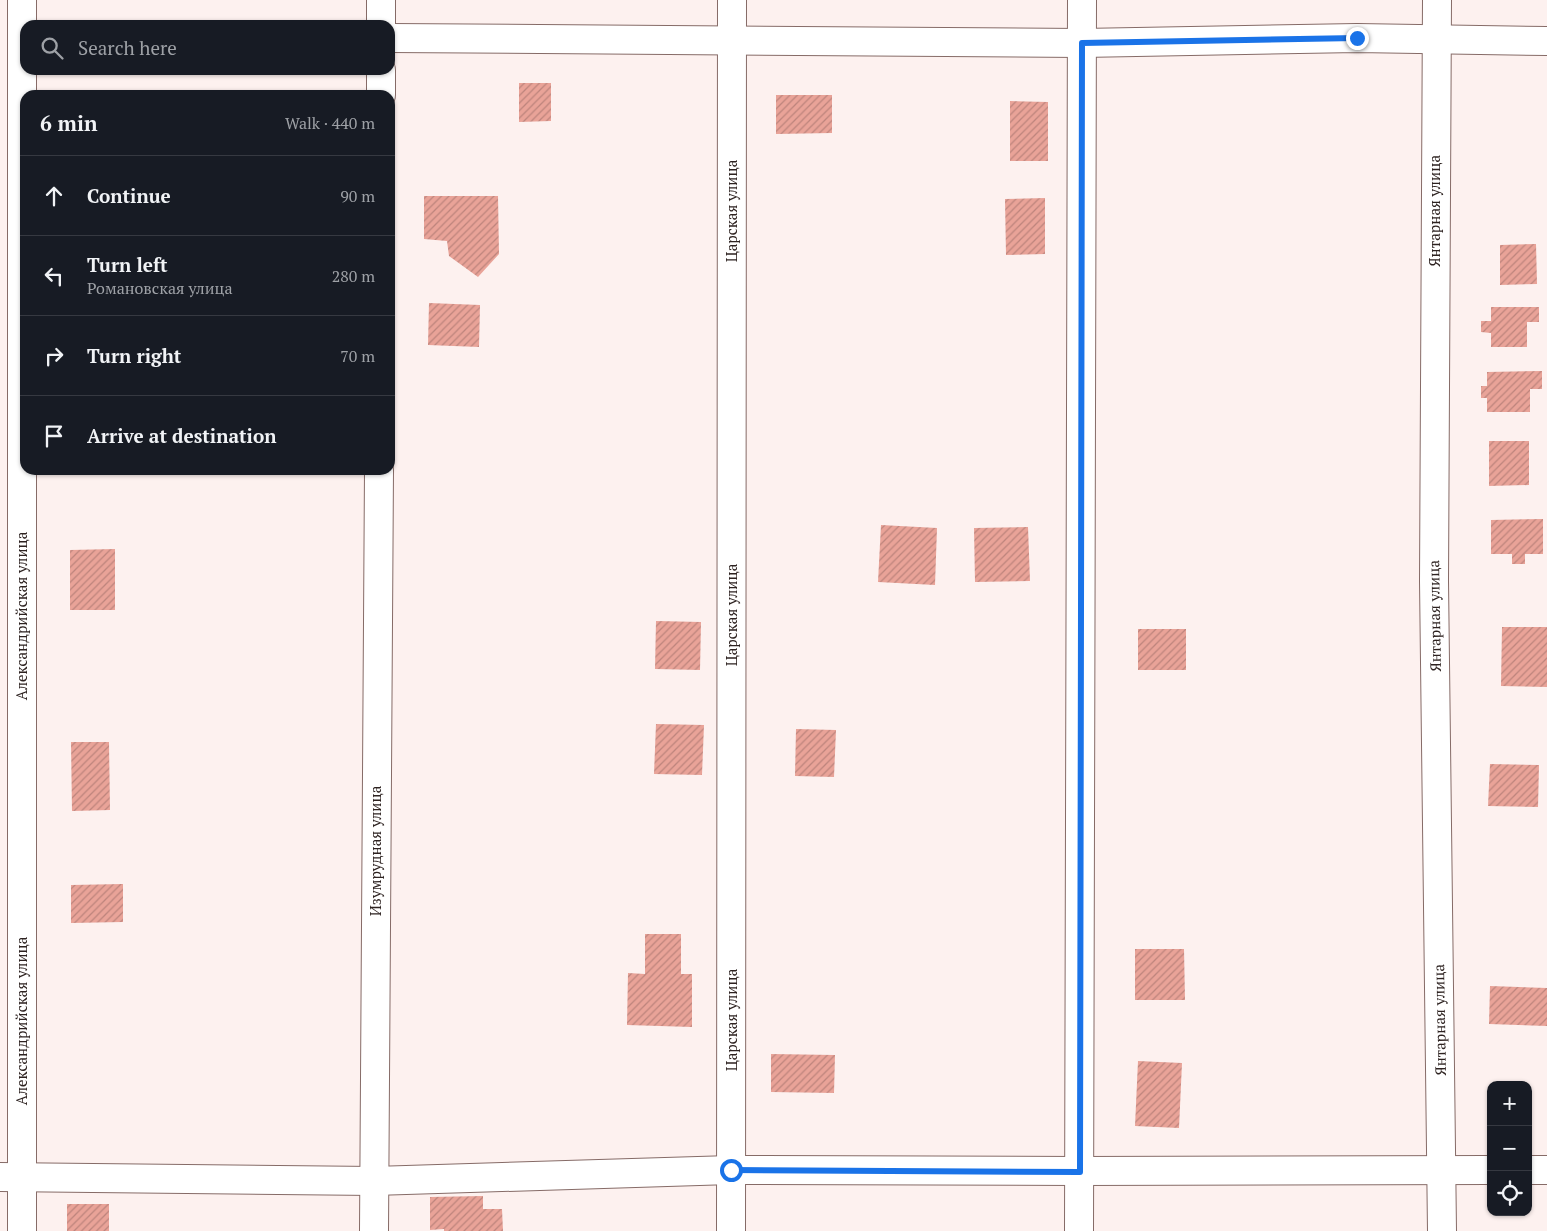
<!DOCTYPE html>
<html lang="en">
<head>
<meta charset="utf-8">
<style>
	:root { --surface:#171b24; --page:#242831; --text:#f1f3f6; --muted:#9ea1a6; --line:#363941 }
	body { margin:0; font-family:"PT Serif",serif; background:var(--page); color:var(--text) }
	.controls { position:absolute; right:15px; bottom:15px; display:grid; overflow:hidden; border-radius:10px; box-shadow:0 1px 4px #0004 }
	.controls button { width:45px; height:45px; display:grid; place-items:center; padding:0; border:0; border-bottom:1px solid var(--line); background:var(--surface); color:var(--text); font:25px sans-serif }
	.stop { position:absolute; width:15px; height:15px; margin:-11px; border:4px solid #1a73e8; border-radius:50%; background:#fff }
	.stop.end { background:#1a73e8; border-color:#fff; box-shadow:0 1px 5px #0008 }
	.list { margin:0; padding:0; list-style:none }
	h2 { display:flex; justify-content:space-between; align-items:center; height:65px; margin:0; padding:0 20px; font-size:21px }
	h2 small { font-size:16px; font-weight:400; color:var(--muted) }
	.list li { display:grid; grid-template-columns:32px 1fr auto; gap:15px; align-items:center; box-sizing:border-box; height:80px; padding:0 20px; border-top:1px solid var(--line) }
	.list b { display:block; font-size:19px; white-space:nowrap }
	.list p { margin:0; font-size:16px; white-space:nowrap; color:var(--muted) }
	.list em { font-size:16px; font-style:normal; color:var(--muted) }
	.icon { flex:none; width:28px; height:28px; fill:none; stroke:currentColor; stroke-width:2; stroke-linecap:round; stroke-linejoin:round }
	.map { position:relative; flex:none; width:1547px; height:1231px; overflow:hidden }
	.search { position:absolute; background:var(--surface); box-shadow:0 1px 4px #0004; left:20px; top:20px; width:375px; height:55px; display:flex; align-items:center; gap:12px; box-sizing:border-box; padding:0 18px; border-radius:15px; color:var(--muted); font-size:19px }
	.panel { position:absolute; background:var(--surface); box-shadow:0 1px 4px #0004; left:20px; top:90px; width:375px; height:385px; border-radius:15px }
	.map>svg:first-child { display:block }
	.building { fill:url(#building-hatch) }
	.lines { fill:none; stroke-linecap:round; stroke-linejoin:round }
	.minor-casing { stroke:#866b67; stroke-width:30 }
	.minor { stroke:#fff; stroke-width:28 }
	.route { stroke:#1a73e8; stroke-width:6 }
	.labels { text-anchor:middle; stroke-width:4; stroke-linejoin:round; paint-order:stroke }
	.street-label { font-size:15px; fill:#2d2220; stroke:#fff }
</style>
</head>
<body>
<div class="map">
<svg width="1547" height="1231" viewBox="0 0 1547 1231">
	<defs>
		<pattern id="building-hatch" width="6" height="6" patternUnits="userSpaceOnUse" patternTransform="scale(1.25)"><rect width="6" height="6" fill="#e9a398"/><path d="M-1 1l2-2M0 6l6-6M5 7l2-2" fill="none" stroke="#bd847c"/></pattern>
	</defs>
	<rect width="100%" height="100%" fill="#fdf1ef"/>
	<g class="building">
		<path d="M519 83H551V121L519 122Z"/>
		<path d="M776 95H832V133L776 134Z"/>
		<path d="M1010 101 1048 102V161H1010Z"/>
		<path d="M424 196H498L499 254 478 277 449 256 447 241 424 239Z"/>
		<path d="M1045 198V254L1006 255 1005 199Z"/>
		<path d="M1536 244 1537 284 1500 285V245Z"/>
		<path d="M429 303 480 305 479 347 428 345Z"/>
		<path d="M1491 307H1539V322H1527V347H1491V333L1481 332V321H1491Z"/>
		<path d="M1542 371V389H1530V412H1487V398H1481V386H1487V372Z"/>
		<path d="M1489 441H1529V485L1489 486Z"/>
		<path d="M1543 519V554H1525V564H1512V554H1491V520Z"/>
		<path d="M881 525 937 528 935 585 878 582Z"/>
		<path d="M1028 527 1030 581 975 582 974 528Z"/>
		<path d="M115 549V610H70V550Z"/>
		<path d="M656 621 701 622 700 670 655 669Z"/>
		<path d="M1502 627H1547V687L1501 686Z"/>
		<rect x="1138" y="629" width="48" height="41"/>
		<path d="M656 724 704 725 702 775 654 774Z"/>
		<path d="M796 729 836 730 834 777 795 776Z"/>
		<path d="M71 742H109L110 810 72 811Z"/>
		<path d="M1490 764 1539 765 1538 807 1488 806Z"/>
		<path d="M123 884V922L71 923V885Z"/>
		<path d="M645 934H681V974H692V1027L627 1025 628 973 645 974Z"/>
		<path d="M1135 949H1184L1185 1000H1135Z"/>
		<path d="M1490 986 1547 988V1026L1489 1024Z"/>
		<path d="M771 1054 835 1055 834 1093 771 1092Z"/>
		<path d="M1138 1061 1182 1063 1179 1128 1135 1126Z"/>
		<path d="M483 1196V1209H502L503 1231H444V1229L430 1230V1197Z"/>
		<rect x="67" y="1204" width="42" height="27"/>
	</g>
	<g class="lines">
		<defs>
			<g id="minor">
				<path d="M381 0V25"/>
				<path d="M1437 0 1434 581 1442 1231"/>
				<path d="M390 38 1082 43 1357 38 1547 41"/>
				<path d="M381 95V70"/>
				<path d="M1528 1170H1547"/>
				<path d="M0 1177 374 1181 731 1170 1079 1171 1491 1170"/>
				<path d="M22 1231V0"/>
				<path d="M374 1231 379 470"/>
				<path d="M731 1231 732 0"/>
				<path d="M1079 1231 1082 0"/>
			</g>
		</defs>
		<use href="#minor" class="minor-casing"/>
		<use href="#minor" class="minor"/>
	</g>
	<g class="lines">
		<path class="route" d="M731 1170 1080 1172 1082 43 1357 38"/>
	</g>
	<g class="labels">
		<g class="street-label">
			<text transform="translate(732 211) rotate(-90)" y="5">Царская улица</text>
			<text transform="translate(1435 211) rotate(-90)" y="5">Янтарная улица</text>
			<text transform="translate(732 615) rotate(-90)" y="5">Царская улица</text>
			<text transform="translate(22 616) rotate(-90)" y="5">Александрийская улица</text>
			<text transform="translate(1435 616) rotate(-91)" y="5">Янтарная улица</text>
			<text transform="translate(376 851) rotate(-90)" y="5">Изумрудная улица</text>
			<text transform="translate(732 1020) rotate(-90)" y="5">Царская улица</text>
			<text transform="translate(1440 1020) rotate(-91)" y="5">Янтарная улица</text>
			<text transform="translate(22 1021) rotate(-90)" y="5">Александрийская улица</text>
		</g>
	</g>
</svg>
<div class="controls">
<button>+</button>
<button>−</button>
<button><svg class="icon" aria-label="locate" viewBox="0 0 24 24"><circle cx="12" cy="12" r="6"/><path d="M12 2v4M12 18v4M2 12h4M18 12h4"/></svg></button>
</div>
<div class="stop" style="left:731px;top:1170px"></div>
<div class="stop end" style="left:1357px;top:38px"></div>
<div class="search"><svg class="icon" aria-label="search" viewBox="0 0 24 24"><circle cx="10" cy="10" r="6"/><path d="M15 15l6 6"/></svg>Search here</div>
<section class="panel">
<h2>6 min<small>Walk · 440 m</small></h2>
<ul class="list">
<li><svg class="icon" aria-label="ahead" viewBox="0 0 24 24"><path d="M12 20V5M6 11l6-6 6 6"/></svg><div><b>Continue</b></div><em>90 m</em></li>
<li><svg class="icon" aria-label="left" viewBox="0 0 24 24"><path d="M17 20v-9H6M10 6l-5 5 5 5"/></svg><div><b>Turn left</b><p>Романовская улица</p></div><em>280 m</em></li>
<li><svg class="icon" aria-label="right" viewBox="0 0 24 24"><path d="M7 20v-9h11M14 6l5 5-5 5"/></svg><div><b>Turn right</b></div><em>70 m</em></li>
<li><svg class="icon" aria-label="arrive" viewBox="0 0 24 24"><path d="M6 21V4h12l-3 4 3 4H6"/></svg><div><b>Arrive at destination</b></div></li>
</ul>
</section>
</div>
</body>
</html>
